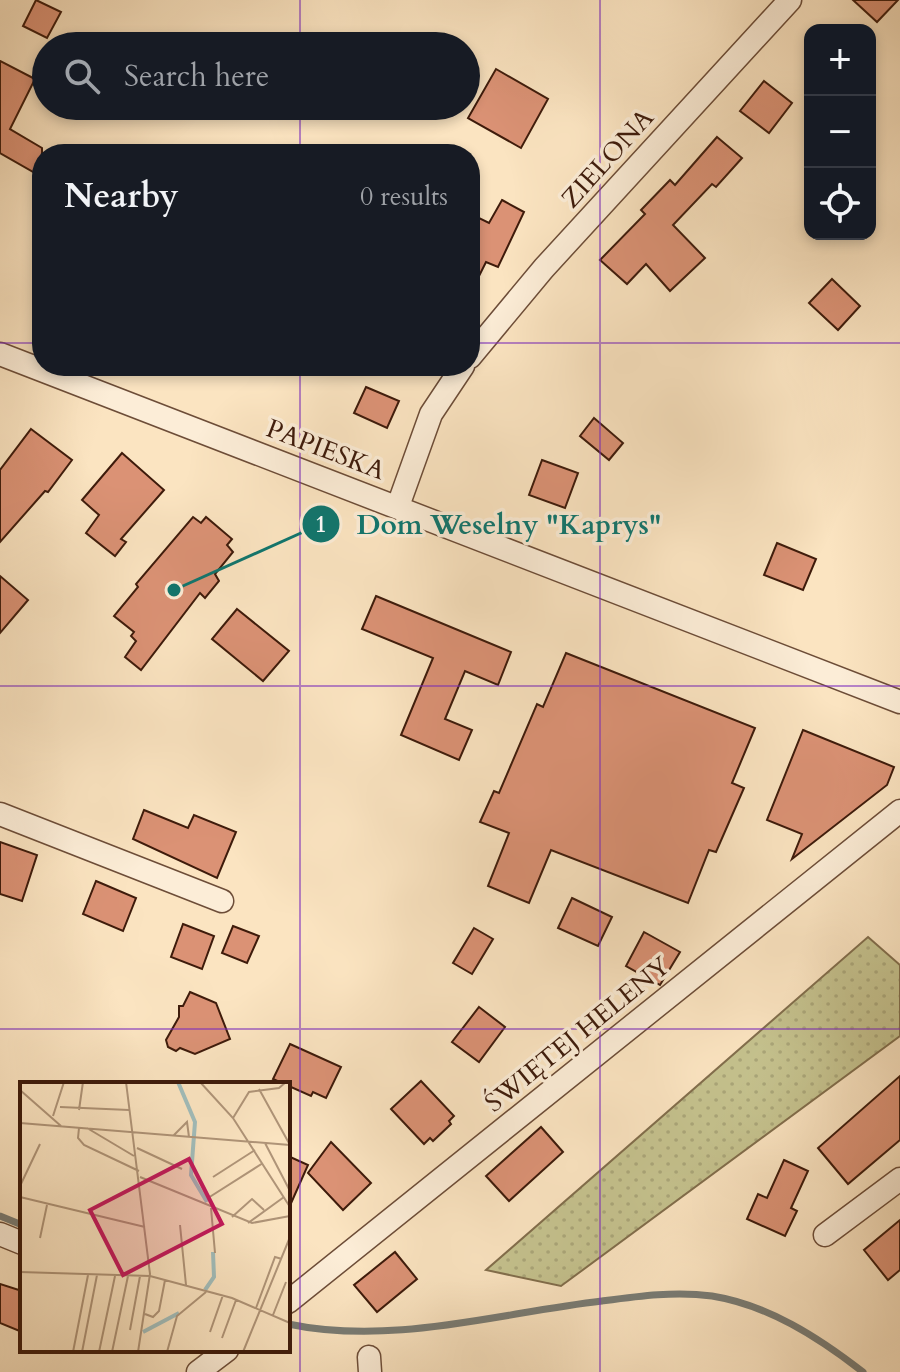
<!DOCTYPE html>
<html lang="en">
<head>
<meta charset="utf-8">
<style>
	:root { --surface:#171b24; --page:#20242c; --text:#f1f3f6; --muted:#9ea1a6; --line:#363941 }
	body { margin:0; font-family:Cardo,serif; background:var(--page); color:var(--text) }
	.controls { position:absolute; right:24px; top:24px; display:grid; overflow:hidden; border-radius:16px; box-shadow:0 4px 12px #0003 }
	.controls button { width:72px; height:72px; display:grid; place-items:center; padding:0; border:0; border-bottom:2px solid var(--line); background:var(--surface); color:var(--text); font:40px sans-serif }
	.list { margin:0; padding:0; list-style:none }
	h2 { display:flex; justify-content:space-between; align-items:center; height:104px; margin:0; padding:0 32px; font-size:34px }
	h2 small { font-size:26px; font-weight:400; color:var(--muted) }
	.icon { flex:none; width:44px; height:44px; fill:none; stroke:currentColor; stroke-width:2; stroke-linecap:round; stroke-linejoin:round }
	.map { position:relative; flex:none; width:900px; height:1372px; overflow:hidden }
	.search { position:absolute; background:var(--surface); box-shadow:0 4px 12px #0003; left:32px; top:32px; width:448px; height:88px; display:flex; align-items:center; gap:20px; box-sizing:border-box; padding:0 28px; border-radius:44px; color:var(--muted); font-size:30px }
	.panel { position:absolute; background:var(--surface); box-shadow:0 4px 12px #0003; left:32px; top:144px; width:448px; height:232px; border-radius:32px }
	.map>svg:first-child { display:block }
	.grass { fill:url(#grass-dots); stroke:#826e4c; stroke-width:2 }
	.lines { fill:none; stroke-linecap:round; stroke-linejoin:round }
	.stream { stroke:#797c75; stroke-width:7 }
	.building { fill:#db9275; stroke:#3e1b0b; stroke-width:2 }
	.minor-casing { stroke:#6d4d38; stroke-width:25 }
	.minor { stroke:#fcedd7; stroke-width:22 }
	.grid { fill:none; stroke:#7b2cbf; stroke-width:2; stroke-opacity:0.55 }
	.labels { text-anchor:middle; stroke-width:7; stroke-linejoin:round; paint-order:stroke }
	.street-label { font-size:26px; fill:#3e1b0b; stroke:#fcedd7 }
	.inset-river { fill:none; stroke:#a1bdbb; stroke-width:4 }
	.inset-road { fill:none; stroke:#af9478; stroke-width:2 }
	.view { fill:#c2185b; fill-opacity:0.15; stroke:#c2185b; stroke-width:4 }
	.inset-edge { fill:none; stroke:#3e1b0b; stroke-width:4 }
	.leader { fill:none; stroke:#0f766e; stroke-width:3 }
	.callout-dot { fill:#0f766e; stroke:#fcedd7; stroke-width:3 }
	.mark-label { font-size:24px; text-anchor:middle; font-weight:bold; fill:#fff }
	.callout-label { font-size:28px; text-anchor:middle; font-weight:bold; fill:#0f766e; stroke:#fcedd7; stroke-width:7; stroke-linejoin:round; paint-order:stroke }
</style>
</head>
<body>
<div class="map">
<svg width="900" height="1372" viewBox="0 0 900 1372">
	<defs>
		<pattern id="grass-dots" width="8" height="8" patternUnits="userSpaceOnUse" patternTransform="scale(2)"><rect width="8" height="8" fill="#c5c28e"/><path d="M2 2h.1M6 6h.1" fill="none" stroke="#aaa679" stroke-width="1.8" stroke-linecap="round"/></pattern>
	</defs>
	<rect width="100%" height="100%" fill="#fbe4c1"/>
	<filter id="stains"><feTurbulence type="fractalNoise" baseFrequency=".0025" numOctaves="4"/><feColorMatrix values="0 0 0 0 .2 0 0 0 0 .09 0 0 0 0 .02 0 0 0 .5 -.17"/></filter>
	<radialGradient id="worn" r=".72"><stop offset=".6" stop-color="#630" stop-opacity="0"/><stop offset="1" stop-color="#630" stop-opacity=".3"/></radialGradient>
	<path class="grass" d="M868 937 900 965V1036L561 1286 486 1270Z"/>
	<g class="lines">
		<g class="stream">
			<path d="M0 1216 22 1225"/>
			<path d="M288 1324C393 1346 498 1313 602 1301 639 1296 675 1291 712 1296 768 1305 818 1337 863 1372"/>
		</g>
	</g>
	<g class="building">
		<path d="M36 0 61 12 47 38 23 26Z"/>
		<path d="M853 0H898L877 22Z"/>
		<path d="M0 61 35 79 10 129 42 148V177L0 153Z"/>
		<path d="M496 69 548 99 521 148 468 118Z"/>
		<path d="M764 81 792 103 769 133 740 111Z"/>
		<path d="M717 137 742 158 716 187 712 184 673 225 705 258 670 291 646 264 627 284 600 260 645 214 641 210 670 180 675 185Z"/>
		<path d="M502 200 524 212 498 267 486 262 470 294V226L475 216 489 223Z"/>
		<path d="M832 279 860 306 838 330 809 303Z"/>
		<path d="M366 387 399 401 387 428 354 413Z"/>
		<path d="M594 418 623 443 609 460 580 436Z"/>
		<path d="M31 429 72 460 48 492 45 491 0 542V470Z"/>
		<path d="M122 453 164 490 121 539 126 542 115 556 86 533 99 515 82 500Z"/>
		<path d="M542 460 578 473 565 508 529 495Z"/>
		<path d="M193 517 201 523 206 517 232 539 227 545 233 552 215 574 219 581 205 598 200 593 141 670 125 657 136 641 131 636 134 632 114 616 138 587 136 584Z"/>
		<path d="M777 543 816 559 803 590 764 575Z"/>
		<path d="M0 576 28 600 0 633Z"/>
		<path d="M376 596 511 652 498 685 465 671 445 719 472 730 459 760 401 735 433 658 362 629Z"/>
		<path d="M237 609 289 651 263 681 212 639Z"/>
		<path d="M566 653 755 728 732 783 744 788 716 852 709 850 688 903 551 850 529 903 488 886 509 833 480 822 494 791 499 793 537 704 543 707Z"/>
		<path d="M803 730 894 767 887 785 792 859 802 834 767 820Z"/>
		<path d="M144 810 188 828 194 815 236 832 217 878 133 839Z"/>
		<path d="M0 842 37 855 22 901 0 894Z"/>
		<path d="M96 881 136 898 123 931 83 914Z"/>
		<path d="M572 898 612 917 598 946 558 928Z"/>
		<path d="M183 924 214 936 202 969 171 957Z"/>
		<path d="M233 926 259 936 247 963 222 953Z"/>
		<path d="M474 928 493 939 472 974 453 963Z"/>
		<path d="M644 932 680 952 660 985 626 966Z"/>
		<path d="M190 992 216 1003 230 1039 195 1054 180 1048 176 1051 168 1047 166 1040 179 1017V1006H183Z"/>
		<path d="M479 1007 505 1027 479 1062 452 1042Z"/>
		<path d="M290 1044 341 1067 326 1098 313 1092 311 1096 273 1079Z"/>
		<path d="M900 1076V1140L848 1184 818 1148Z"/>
		<path d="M421 1081 454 1116 449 1121 451 1124 433 1141 430 1138 424 1144 391 1109Z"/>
		<path d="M541 1127 563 1152 509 1201 486 1176Z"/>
		<path d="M331 1142 371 1183 343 1210 308 1173Z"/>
		<path d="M288 1156 308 1165 288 1210Z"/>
		<path d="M784 1160 808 1171 791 1208 797 1211 785 1236 747 1219 758 1194 767 1198Z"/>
		<path d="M900 1220V1270L888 1280 864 1250Z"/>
		<path d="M395 1252 417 1279 377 1312 354 1285Z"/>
		<path d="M0 1284 22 1291V1332L0 1323Z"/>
	</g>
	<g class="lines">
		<defs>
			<g id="minor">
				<path d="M0 354 900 702"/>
				<path d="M470 357 544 268 790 0"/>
				<path d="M398 506 431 414 463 366"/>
				<path d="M0 814 222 901"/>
				<path d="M0 1234 22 1243"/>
				<path d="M825 1235 900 1179"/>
				<path d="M288 1302 900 811"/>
				<path d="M369 1357 370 1372"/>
				<path d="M198 1372 227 1350"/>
			</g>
		</defs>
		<use href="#minor" class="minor-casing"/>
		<use href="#minor" class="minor"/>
	</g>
	<path class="grid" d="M300 0V46M600 0V1372M300 106V154M0 343H42M470 343H900M300 366V1372M0 686H900M0 1029H900"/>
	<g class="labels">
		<g class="street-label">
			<text transform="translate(607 158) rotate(-48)" y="9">ZIELONA</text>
			<text transform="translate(326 449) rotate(21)" y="9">PAPIESKA</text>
			<text transform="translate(577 1034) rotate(-39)" y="9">ŚWIĘTEJ HELENY</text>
		</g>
	</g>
	<g transform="translate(20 1082)">
		<rect width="270" height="270" fill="#fbe4c1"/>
		<path class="inset-river" d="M158 0 175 40 171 93 187 120M185 208 194 195 193 170M123 250 159 231"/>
		<path class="inset-road" d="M106 0 130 192 118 270M180 0 213 36 270 125M239 7 270 63M0 8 41 44M40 25 109 28M59 28 63 0M33 34 44 0M213 36 229 10 259 6 266 0M0 41 270 63M59 46 58 56 64 63 119 89M67 46 114 74M154 53 167 40 169 55M245 61 270 109M117 66 162 87M120 95 232 141 270 134M193 95 235 68M0 104 20 62M0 115 125 145M188 116 243 81M191 126 195 171M212 135 232 117 244 128M228 141 264 115M160 143 166 203M20 156 27 123M0 190 130 194 212 216 270 241M236 226 255 175 262 177M125 232 133 235 139 229 145 198M253 233 266 200M110 248 120 194M190 250 203 213M202 256 216 218M53 270 68 193M62 270 77 193M79 270 95 194M92 270 108 194M147 270 157 234 186 210M223 270 270 155"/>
		<path class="view" d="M169 77 202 142 103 193 70 128Z"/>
		<rect width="270" height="270" class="inset-edge"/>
	</g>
	<path class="leader" d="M174 590L321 524"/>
	<g class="callout-dot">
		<circle cx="174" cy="590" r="8"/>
		<circle cx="321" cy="524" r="20"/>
	</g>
	<g class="mark-label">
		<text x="321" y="532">1</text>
	</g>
	<g class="callout-label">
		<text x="509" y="534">Dom Weselny "Kaprys"</text>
	</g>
	<rect width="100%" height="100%" filter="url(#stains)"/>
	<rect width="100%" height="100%" fill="url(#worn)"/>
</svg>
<div class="controls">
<button>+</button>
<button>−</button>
<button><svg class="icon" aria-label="locate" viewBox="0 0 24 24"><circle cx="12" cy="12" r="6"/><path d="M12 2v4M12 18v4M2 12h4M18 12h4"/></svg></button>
</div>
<div class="search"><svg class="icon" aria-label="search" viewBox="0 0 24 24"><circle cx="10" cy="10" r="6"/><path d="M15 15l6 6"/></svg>Search here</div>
<section class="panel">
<h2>Nearby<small>0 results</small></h2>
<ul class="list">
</ul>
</section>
</div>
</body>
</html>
